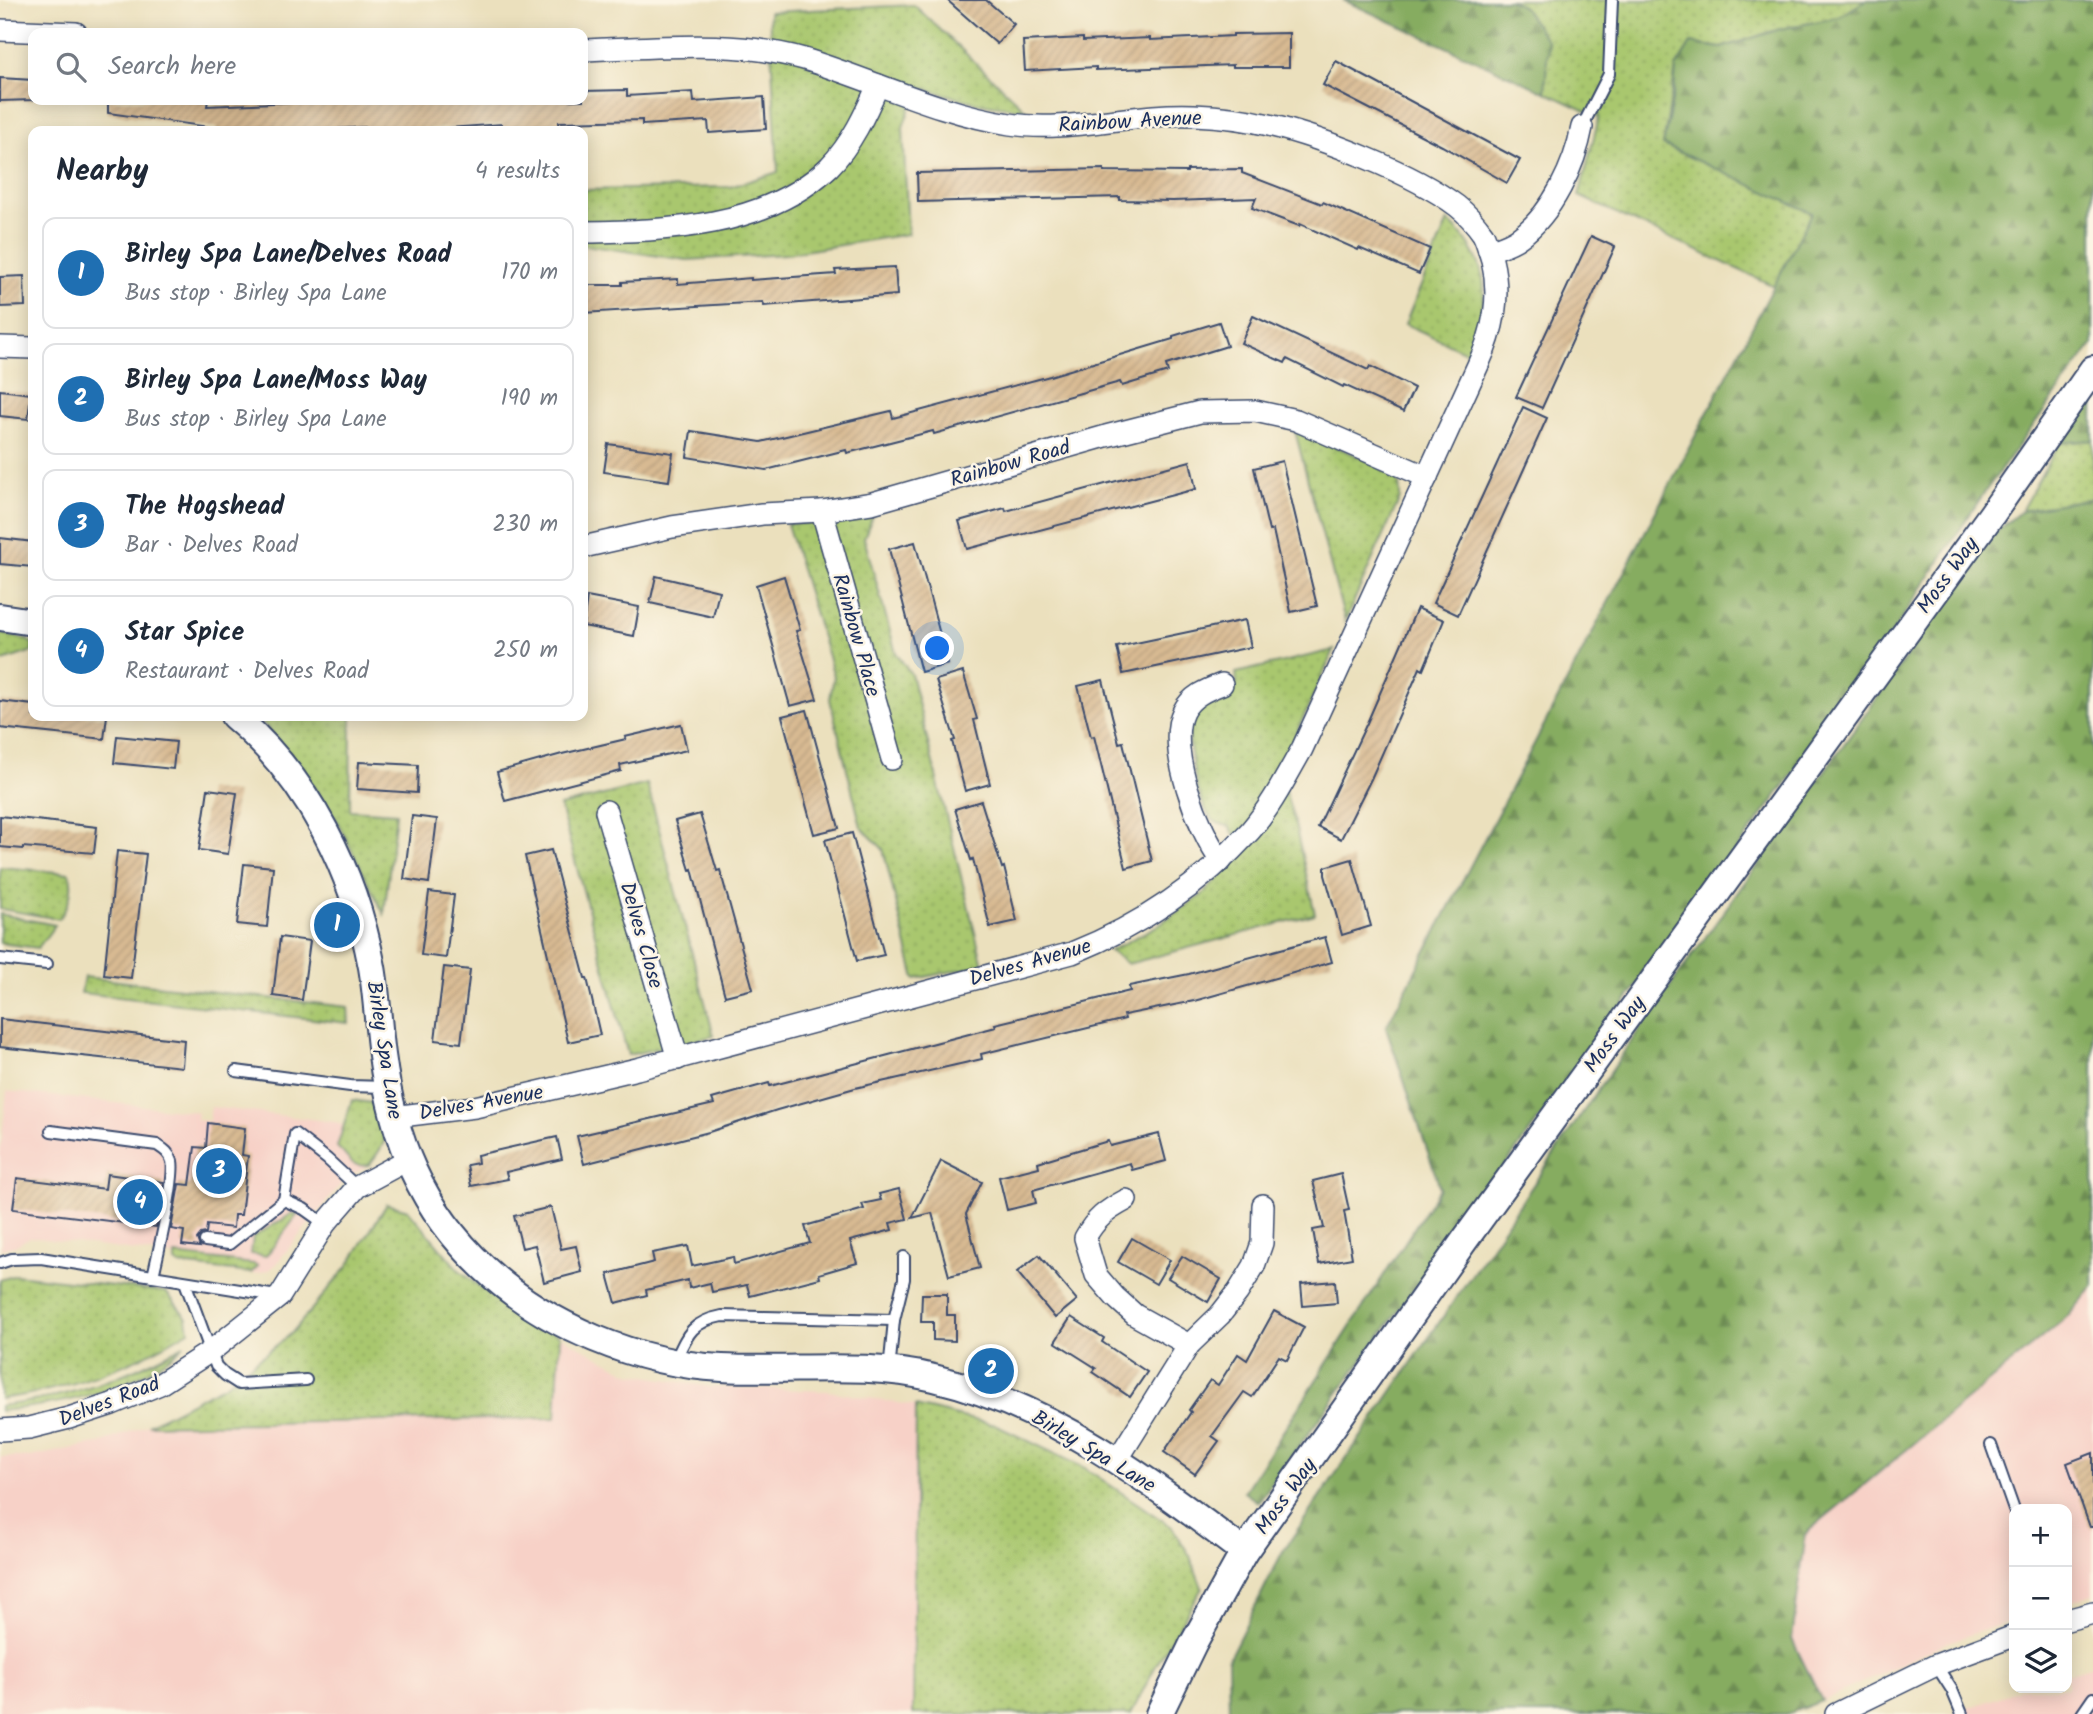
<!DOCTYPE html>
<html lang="en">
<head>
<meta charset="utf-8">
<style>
	:root { --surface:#fff; --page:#f2f2f3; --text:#1f2937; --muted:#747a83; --line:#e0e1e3; --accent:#1f6fb2 }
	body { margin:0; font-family:Kalam,sans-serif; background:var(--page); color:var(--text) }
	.controls { position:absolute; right:21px; bottom:21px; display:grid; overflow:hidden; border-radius:14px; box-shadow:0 4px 18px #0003 }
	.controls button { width:63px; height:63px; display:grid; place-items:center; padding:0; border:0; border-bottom:2px solid var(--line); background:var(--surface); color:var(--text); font:35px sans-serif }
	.you { position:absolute; left:938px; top:649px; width:24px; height:24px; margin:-18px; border:5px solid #fff; border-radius:50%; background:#1a73e8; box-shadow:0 0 0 10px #1a73e833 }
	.badge { display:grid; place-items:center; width:46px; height:46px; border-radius:50%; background:var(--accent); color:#fff; font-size:23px; font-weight:700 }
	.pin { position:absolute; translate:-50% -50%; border:4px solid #fff; box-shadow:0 2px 7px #0006 }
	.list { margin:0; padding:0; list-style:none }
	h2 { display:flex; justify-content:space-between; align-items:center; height:91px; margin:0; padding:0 28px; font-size:30px }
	h2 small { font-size:23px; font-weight:400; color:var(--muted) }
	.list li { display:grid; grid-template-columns:46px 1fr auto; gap:21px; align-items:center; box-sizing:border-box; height:112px; margin:0 14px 14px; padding:0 14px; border:2px solid var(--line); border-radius:14px }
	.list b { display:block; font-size:26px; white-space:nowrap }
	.list p { margin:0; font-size:23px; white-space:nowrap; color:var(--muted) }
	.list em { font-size:23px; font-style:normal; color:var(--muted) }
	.icon { flex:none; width:38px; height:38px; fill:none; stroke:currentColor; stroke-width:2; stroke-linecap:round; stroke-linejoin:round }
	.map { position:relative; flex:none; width:2093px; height:1714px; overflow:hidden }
	.search { position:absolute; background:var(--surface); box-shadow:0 4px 18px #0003; left:28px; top:28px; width:560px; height:77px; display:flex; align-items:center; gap:18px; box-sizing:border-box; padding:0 24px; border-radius:14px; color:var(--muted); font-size:26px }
	.panel { position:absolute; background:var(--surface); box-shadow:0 4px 18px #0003; left:28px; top:126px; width:560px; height:595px; border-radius:14px }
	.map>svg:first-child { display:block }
	.built { fill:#f7d1c7 }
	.grass { fill:url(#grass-dots); stroke:#627b66; stroke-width:2 }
	.forest { fill:url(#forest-firs); stroke:#506e60; stroke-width:2 }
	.building { fill:url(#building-hatch) }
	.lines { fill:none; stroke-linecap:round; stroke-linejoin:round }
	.service-casing { stroke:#3a4a6c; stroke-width:14 }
	.minor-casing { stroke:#3a4a6c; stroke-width:24 }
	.tertiary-casing { stroke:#3a4a6c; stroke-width:30 }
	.service { stroke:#fff; stroke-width:10 }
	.minor { stroke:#fff; stroke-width:21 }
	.tertiary { stroke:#fff; stroke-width:26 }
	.labels { text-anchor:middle; stroke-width:5; stroke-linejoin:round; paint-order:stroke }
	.street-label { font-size:21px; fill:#1b2f5e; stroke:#fcf5e5 }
</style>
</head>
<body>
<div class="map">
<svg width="2093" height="1714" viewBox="0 0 2093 1714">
	<defs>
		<pattern id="grass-dots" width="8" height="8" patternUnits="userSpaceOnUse" patternTransform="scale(1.75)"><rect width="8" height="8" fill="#a9c76e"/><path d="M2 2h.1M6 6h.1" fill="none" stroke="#91ab62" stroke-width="1.8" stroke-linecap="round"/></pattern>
		<pattern id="forest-firs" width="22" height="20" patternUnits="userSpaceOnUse" patternTransform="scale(1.75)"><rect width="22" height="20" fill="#86ac61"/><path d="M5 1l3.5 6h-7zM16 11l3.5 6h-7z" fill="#6d8c53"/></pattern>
		<pattern id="building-hatch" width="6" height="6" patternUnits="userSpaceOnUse" patternTransform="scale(1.75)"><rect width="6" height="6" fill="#d8ba92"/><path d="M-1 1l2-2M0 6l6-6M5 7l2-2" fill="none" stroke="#b9a080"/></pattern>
	</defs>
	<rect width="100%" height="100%" fill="#fcf5e5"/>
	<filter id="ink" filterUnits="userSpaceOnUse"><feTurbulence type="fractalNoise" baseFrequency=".0143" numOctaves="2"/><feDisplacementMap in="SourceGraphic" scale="14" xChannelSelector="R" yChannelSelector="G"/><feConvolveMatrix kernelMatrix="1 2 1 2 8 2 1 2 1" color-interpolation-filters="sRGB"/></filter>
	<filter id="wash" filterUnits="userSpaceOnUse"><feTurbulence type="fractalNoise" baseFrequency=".00686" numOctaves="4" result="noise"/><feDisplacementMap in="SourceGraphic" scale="28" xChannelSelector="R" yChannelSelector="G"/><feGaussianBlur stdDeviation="1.57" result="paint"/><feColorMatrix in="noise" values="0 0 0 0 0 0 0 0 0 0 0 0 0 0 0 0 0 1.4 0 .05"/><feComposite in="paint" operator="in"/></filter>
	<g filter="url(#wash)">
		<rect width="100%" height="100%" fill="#ebe0bd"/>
		<g class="built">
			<path d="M7 1091 198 1112 197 1120 209 1121 211 1107 335 1122 384 1145 369 1165 345 1179 280 1259 271 1269 263 1272 255 1274 179 1265 173 1256 30 1237 15 1246 1 1249 0 1153Z"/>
			<path d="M2093 1287V1594L2067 1603V1509H2014V1620L1946 1643 1822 1701 1792 1639 1806 1533 2069 1315Z"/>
			<path d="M560 1336 629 1373 711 1387 828 1391 916 1406 913 1714H0V1457H29L100 1443 147 1425 555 1418Z"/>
			<path d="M2093 1666V1714H1951L2025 1688H2067V1674Z"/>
		</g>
		<g class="grass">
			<path d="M1510 0H1866L1839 17 1780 29 1721 48 1691 43 1676 67 1663 145 1813 213 1774 286 1579 196 1599 117 1545 92 1548 42 1523 7Z"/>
			<path d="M914 5 1026 110 977 103 918 87 903 127 908 234 786 254 687 260 583 245V190L730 187 778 172 769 12Z"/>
			<path d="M1448 221C1493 263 1491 300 1468 353L1405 324Z"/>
			<path d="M1295 431C1314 438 1389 465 1398 481 1400 486 1400 493 1400 498L1345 621Z"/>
			<path d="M2093 440V498L2021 511 2059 443Z"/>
			<path d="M873 515 864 538 896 653 911 674 983 965 915 979 883 849 861 827 830 699 834 676 787 524 847 522Z"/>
			<path d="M0 633 27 640 33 644V651L0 662Z"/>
			<path d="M1334 650 1279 771 1294 820 1315 914 1128 964 1110 951 1155 927 1202 895 1245 852 1229 826C1224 825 1218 824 1214 821 1195 805 1188 741 1189 718L1202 704 1237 684 1236 673Z"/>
			<path d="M257 716H351L350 810 396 813 384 914 335 817 295 761Z"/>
			<path d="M647 784 714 1036 628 1055 560 806Z"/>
			<path d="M0 867 69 873C75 889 68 907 59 919L0 909Z"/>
			<path d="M0 914 55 925 38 948 0 943Z"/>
			<path d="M84 977 348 1007 349 1023 81 993Z"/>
			<path d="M352 1100 378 1104C387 1137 391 1137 369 1165 349 1168 350 1158 337 1147Z"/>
			<path d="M387 1204 408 1210 458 1269 499 1302 560 1336 556 1418 148 1425 225 1385 291 1334 348 1266Z"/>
			<path d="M299 1213 266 1256 251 1254 253 1237 290 1215Z"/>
			<path d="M175 1255 254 1264 258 1266 251 1273 179 1265 175 1262Z"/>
			<path d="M16 1275 166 1292 187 1318 189 1331C131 1367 68 1390 0 1399V1280Z"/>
			<path d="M184 1345C137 1391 63 1404 0 1411V1406C68 1398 124 1378 184 1345Z"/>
			<path d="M916 1406 995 1425 1085 1468 1172 1527 1190 1556 1202 1588 1154 1669 1131 1714H913Z"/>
		</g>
		<g class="forest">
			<path d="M1343 0H1510L1523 7 1548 42 1545 92Z"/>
			<path d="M1866 0H2093V344L1984 493 1860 682 1258 1502 1244 1492 1440 1188 1386 1027 1812 213 1663 145 1674 91 1676 67 1691 43 1721 48 1780 29 1839 17Z"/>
			<path d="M2093 397V440L2059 443Z"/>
			<path d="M2093 498V1287L2069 1315 1806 1533 1792 1639 1822 1701 1787 1714H1229L1228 1660 1283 1551 1641 1027 1996 532 2021 511Z"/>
		</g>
		<g id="blocks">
			<g class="building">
				<path d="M947 0H986L1014 24 997 44Z"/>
				<path d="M1289 33V67H1233V65L1096 70V67L1025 71 1023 41 1083 38V41L1150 38V40L1233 36V34Z"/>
				<path d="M1336 61 1520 160 1507 183 1442 146 1323 85Z"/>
				<path d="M0 78 33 80V100L0 101Z"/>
				<path d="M627 90V96L693 92 694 102 764 97 766 129 709 133 708 121 642 125V120L559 122V127L502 129V124L435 129H366L365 127 309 131H217V128L108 113V100H208L207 106 339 100V102L583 100V91Z"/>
				<path d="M1104 169V171L1187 172V170L1242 169V173L1322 204 1323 202 1430 249 1419 274 1359 248 1358 250 1300 224 1299 226 1252 208 1256 198 1173 201 1120 200V197L918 202 917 173Z"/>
				<path d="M1591 236 1615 247 1542 408 1516 397Z"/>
				<path d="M895 267 897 295 764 306 763 302 583 313V285H622V282L678 279V284L751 278V280L836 274 835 270Z"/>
				<path d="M24 276 25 306 0 307V277Z"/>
				<path d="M1253 316 1368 370 1370 366 1414 388 1403 412 1344 385 1343 387 1287 359 1285 363 1241 343Z"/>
				<path d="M1219 322 1227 346 1166 365 1168 372 1122 386 1120 382 934 434 933 431 847 453 846 450 766 470 687 457 691 431 761 442 891 411 893 418 1050 376 1173 339V336Z"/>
				<path d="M0 390 31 394 28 419 0 416Z"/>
				<path d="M1523 407 1547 418 1458 615 1433 603Z"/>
				<path d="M608 444 673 453 669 481 604 472Z"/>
				<path d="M1190 461 1196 489 967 549 959 521 1005 508 1006 511Z"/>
				<path d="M1282 461 1317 606 1291 612 1273 530 1269 531 1254 468Z"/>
				<path d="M0 538 33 542V567L0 564Z"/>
				<path d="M915 542 948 664 921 672 889 549Z"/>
				<path d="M656 576 719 591 713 617 650 603Z"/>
				<path d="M784 576 800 630 796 631 817 699 790 706 756 585Z"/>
				<path d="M587 597 639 607 634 636 583 626Z"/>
				<path d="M1417 608 1444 620 1423 670 1420 668 1371 779 1341 839 1318 827 1367 723Z"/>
				<path d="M1245 620 1251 647 1123 674 1117 647Z"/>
				<path d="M963 672 977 719 974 720 990 784 965 791 952 741 955 740 936 680Z"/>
				<path d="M1103 680 1119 743 1123 742 1152 861 1126 868 1094 736 1091 737 1078 686Z"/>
				<path d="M0 701 33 705V716H107L104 739 0 728Z"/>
				<path d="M807 710 839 828 814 834 782 716Z"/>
				<path d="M681 724 687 750 620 765 621 771 505 801 497 772 562 754 626 739 625 737Z"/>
				<path d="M117 736 176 742 173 769 114 763Z"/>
				<path d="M359 762 418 765 417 793 357 789Z"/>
				<path d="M208 789 237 793 228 854 199 850Z"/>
				<path d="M981 801 1002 868 1004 867 1017 921 990 927 973 859 971 860 955 809Z"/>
				<path d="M700 814 717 871 720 870 753 989 725 996 692 869 690 870 675 821Z"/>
				<path d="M0 816 97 827 94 853 23 847V849L0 847Z"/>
				<path d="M412 816 437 819 429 883 404 879Z"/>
				<path d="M852 833 884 955 857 961 825 840Z"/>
				<path d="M551 850 585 978H587L600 1035 568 1042 525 856Z"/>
				<path d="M117 851 146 854 131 978 104 975Z"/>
				<path d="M1352 859 1371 926 1342 935 1325 875V867Z"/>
				<path d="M244 864 273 867 267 927 237 924Z"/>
				<path d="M429 892 454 895 446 958 421 955Z"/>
				<path d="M280 937 310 941 302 1000 273 996Z"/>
				<path d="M1325 937 1332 962 1194 1001 1124 1015 1125 1019 981 1054 982 1059 855 1088 777 1110 709 1132 584 1164 577 1136 714 1104 712 1099 769 1083 770 1086 996 1027 995 1024 1130 991 1129 986 1189 974Z"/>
				<path d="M444 967 470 970 461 1043 435 1040Z"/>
				<path d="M0 1019 184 1040 182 1067 0 1047Z"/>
				<path d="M208 1123 245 1128 242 1155 248 1156 241 1215H234L233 1228 207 1225 206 1233 201 1234 197 1239 200 1247 182 1245 184 1231 171 1229 179 1184 190 1185 195 1147 206 1148Z"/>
				<path d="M1159 1134 1166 1161 1132 1170 1130 1163 1033 1190 1036 1203 1007 1210 999 1177 1039 1167 1038 1162 1108 1141 1110 1146Z"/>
				<path d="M557 1137 562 1159 506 1172 508 1179 471 1186 467 1165 478 1163 477 1155Z"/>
				<path d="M941 1161 982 1182 966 1214 980 1268 949 1276 932 1213 912 1218Z"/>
				<path d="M107 1174 164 1182 156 1227 13 1209 17 1178 105 1189Z"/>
				<path d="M1341 1174 1349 1210 1344 1211 1352 1258 1319 1264 1313 1230 1324 1228 1313 1181Z"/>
				<path d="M899 1189 907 1219 890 1223 892 1230 850 1241 857 1263 819 1274 820 1278 750 1296 747 1285 712 1292 710 1283 689 1288 688 1280 646 1290 647 1295 616 1303 608 1274 654 1262 652 1253 688 1246 692 1266 733 1257 734 1264 810 1243 805 1226 864 1209 862 1204 881 1200 879 1194Z"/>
				<path d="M551 1207 561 1249 576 1246 582 1272 544 1282 535 1245 522 1248 514 1216Z"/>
				<path d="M1132 1238 1170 1260 1156 1284 1118 1262Z"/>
				<path d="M1039 1255 1077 1300 1055 1318 1017 1272Z"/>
				<path d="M1182 1256 1221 1279 1208 1302 1168 1278Z"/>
				<path d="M1335 1281 1337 1303 1303 1306 1301 1284Z"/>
				<path d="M922 1294H947V1315H955V1341L933 1340V1322H921Z"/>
				<path d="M1274 1311 1304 1327 1287 1360 1279 1356 1252 1397 1244 1392 1212 1436 1219 1441 1195 1474 1164 1452 1191 1412 1189 1410 1210 1380 1218 1385 1238 1354 1247 1360Z"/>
				<path d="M1071 1317 1104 1338 1102 1342 1147 1372 1130 1397 1093 1372 1096 1368 1055 1342Z"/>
				<path d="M2093 1453V1527H2090L2067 1463Z"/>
			</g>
		</g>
	</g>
	<g filter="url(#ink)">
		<use href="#blocks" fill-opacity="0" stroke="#3a4a6c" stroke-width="2"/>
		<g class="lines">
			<defs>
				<g id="service">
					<path d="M1582 127 1609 74 1612 0"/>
					<path d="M0 959 47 964"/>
					<path d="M236 1071 350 1086 386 1087"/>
					<path d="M51 1131 157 1145C163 1149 169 1152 172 1161 176 1178 158 1254 153 1276"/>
					<path d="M284 1200 304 1209 325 1224"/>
					<path d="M205 1241 229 1244 284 1200 295 1134 327 1159 357 1187"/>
					<path d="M0 1263 12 1259 41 1258 277 1296"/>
					<path d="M185 1282 216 1366 225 1375 239 1384 306 1380"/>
					<path d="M675 1361C687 1335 691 1322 722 1316L894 1320"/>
					<path d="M889 1371 894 1320 904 1279V1257"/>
					<path d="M1991 1445 2014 1510"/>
					<path d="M1936 1665 1952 1690 1962 1714"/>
					<path d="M2082 1714 2093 1698"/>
				</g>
				<g id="minor">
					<path d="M0 30 76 33"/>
					<path d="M583 232C667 231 765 228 829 167 851 145 866 113 878 85"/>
					<path d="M1489 251C1500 247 1511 244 1520 237 1552 214 1575 165 1582 127"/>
					<path d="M0 347 33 348"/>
					<path d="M822 511 892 759"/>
					<path d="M583 547 672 527 762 514 822 511 872 503 1106 436 1200 412 1255 411 1296 420 1427 477"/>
					<path d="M606 811 678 1059"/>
					<path d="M1221 861C1199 832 1166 747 1183 712 1191 696 1206 690 1222 684"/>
					<path d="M393 1117 475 1107 637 1069 1072 953C1139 926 1201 885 1250 831 1271 807 1286 777 1302 749L1478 365C1494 330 1501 297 1492 260 1489 251 1487 242 1483 234 1476 224 1467 214 1457 206 1413 173 1323 138 1269 125 1245 119 1219 116 1194 115 1133 112 1071 133 1010 124 938 113 873 80 804 59 734 39 655 48 583 50"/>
					<path d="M1126 1200C1107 1210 1095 1219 1085 1238L1096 1275 1115 1297 1135 1315 1189 1345"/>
					<path d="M0 1430 29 1428 69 1418 112 1404 160 1384 211 1351 280 1296 325 1224 357 1187 407 1160"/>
					<path d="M1116 1462 1189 1345 1220 1315 1238 1292 1254 1266 1262 1243 1263 1205"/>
					<path d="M2067 1620 2093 1613"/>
					<path d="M1836 1714 1936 1665 2014 1636"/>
				</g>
				<g id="tertiary">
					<path d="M0 617 33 622"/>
					<path d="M234 716C309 779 354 872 372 967 377 996 378 1026 382 1055 393 1139 421 1209 484 1268 545 1326 638 1364 722 1368 792 1372 865 1361 934 1378 1050 1405 1150 1481 1244 1552"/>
					<path d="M1159 1714 1193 1644 1244 1552 1464 1241 1992 514 2093 369"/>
				</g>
			</defs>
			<use href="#service" class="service-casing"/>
			<use href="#minor" class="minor-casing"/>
			<use href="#tertiary" class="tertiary-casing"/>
			<use href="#service" class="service"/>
			<use href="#minor" class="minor"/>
			<use href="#tertiary" class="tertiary"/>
		</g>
	</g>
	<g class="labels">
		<g class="street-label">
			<text transform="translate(1130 121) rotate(-3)" y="7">Rainbow Avenue</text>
			<text transform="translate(1010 463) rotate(-16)" y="7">Rainbow Road</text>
			<text transform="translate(1947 575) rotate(-54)" y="7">Moss Way</text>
			<text transform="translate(857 635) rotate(74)" y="7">Rainbow Place</text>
			<text transform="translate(642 935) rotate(74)" y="7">Delves Close</text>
			<text transform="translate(1030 962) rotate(-16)" y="7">Delves Avenue</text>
			<text transform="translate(1614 1034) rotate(-54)" y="7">Moss Way</text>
			<text transform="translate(385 1050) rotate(81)" y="7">Birley Spa Lane</text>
			<text transform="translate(481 1102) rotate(-10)" y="7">Delves Avenue</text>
			<text transform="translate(109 1401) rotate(-21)" y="7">Delves Road</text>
			<text transform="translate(1094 1451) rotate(31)" y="7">Birley Spa Lane</text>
			<text transform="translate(1285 1496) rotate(-54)" y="7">Moss Way</text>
		</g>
	</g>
</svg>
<div class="controls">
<button>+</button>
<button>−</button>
<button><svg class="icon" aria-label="layers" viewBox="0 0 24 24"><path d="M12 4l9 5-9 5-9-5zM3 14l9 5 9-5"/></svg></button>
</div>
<div class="you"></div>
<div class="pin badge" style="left:337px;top:925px">1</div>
<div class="pin badge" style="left:991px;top:1371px">2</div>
<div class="pin badge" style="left:219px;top:1171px">3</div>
<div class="pin badge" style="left:140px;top:1202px">4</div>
<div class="search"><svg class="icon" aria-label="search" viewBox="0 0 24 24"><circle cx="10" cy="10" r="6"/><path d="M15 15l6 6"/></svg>Search here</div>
<section class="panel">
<h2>Nearby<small>4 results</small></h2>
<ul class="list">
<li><span class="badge">1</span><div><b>Birley Spa Lane/Delves Road</b><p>Bus stop · Birley Spa Lane</p></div><em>170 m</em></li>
<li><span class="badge">2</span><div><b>Birley Spa Lane/Moss Way</b><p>Bus stop · Birley Spa Lane</p></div><em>190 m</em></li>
<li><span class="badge">3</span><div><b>The Hogshead</b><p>Bar · Delves Road</p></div><em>230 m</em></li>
<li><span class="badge">4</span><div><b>Star Spice</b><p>Restaurant · Delves Road</p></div><em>250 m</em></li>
</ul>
</section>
</div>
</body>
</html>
